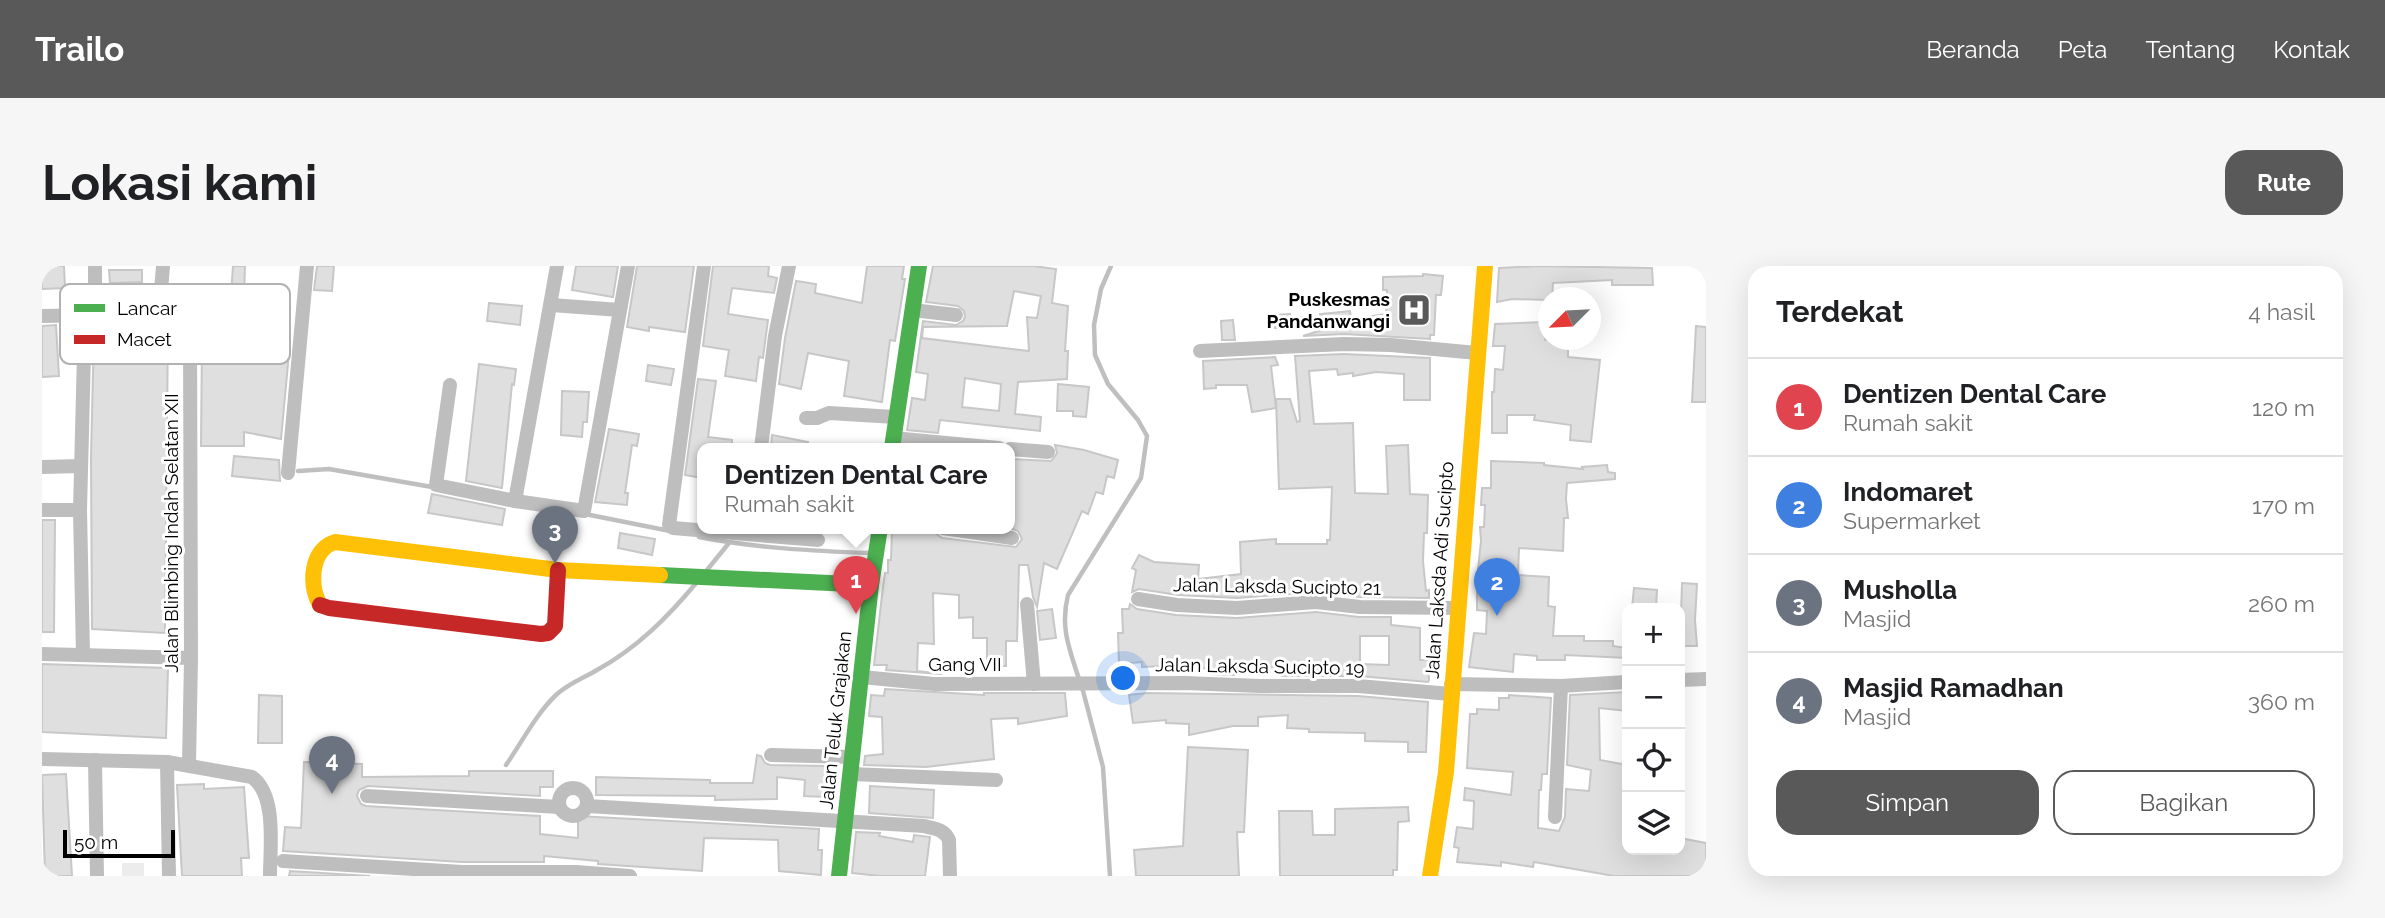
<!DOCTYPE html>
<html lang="id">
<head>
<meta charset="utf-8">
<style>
	:root { --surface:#fff; --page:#f6f6f6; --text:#202124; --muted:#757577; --line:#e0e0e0; --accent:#595959 }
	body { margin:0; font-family:Raleway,sans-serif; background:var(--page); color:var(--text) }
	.controls { position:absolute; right:21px; bottom:21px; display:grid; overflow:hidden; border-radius:14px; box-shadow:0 7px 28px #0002 }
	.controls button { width:63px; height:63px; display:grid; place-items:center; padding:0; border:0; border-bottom:2px solid var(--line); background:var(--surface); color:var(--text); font:35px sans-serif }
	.compass { position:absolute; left:1496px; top:21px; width:63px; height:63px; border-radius:50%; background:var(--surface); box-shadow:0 7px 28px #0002; rotate:246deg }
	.scale { position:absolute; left:21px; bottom:18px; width:112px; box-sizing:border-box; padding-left:7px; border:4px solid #000; border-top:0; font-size:19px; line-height:24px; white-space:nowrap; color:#000; -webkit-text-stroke:5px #fff; paint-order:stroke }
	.you { position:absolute; left:1082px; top:413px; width:24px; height:24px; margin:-18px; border:5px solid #fff; border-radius:50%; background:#1a73e8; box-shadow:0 0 0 10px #1a73e833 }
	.badge { display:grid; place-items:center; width:46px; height:46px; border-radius:50%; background:var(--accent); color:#fff; font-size:23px; font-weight:700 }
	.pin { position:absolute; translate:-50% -58px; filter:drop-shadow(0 2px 4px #0008) }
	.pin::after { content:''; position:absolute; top:37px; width:24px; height:21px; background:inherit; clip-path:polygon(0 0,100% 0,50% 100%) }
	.popup { position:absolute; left:655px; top:177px; width:318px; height:91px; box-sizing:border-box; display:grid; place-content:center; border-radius:14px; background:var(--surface); filter:drop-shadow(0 2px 5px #0005); font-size:23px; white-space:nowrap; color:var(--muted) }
	.popup b { font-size:26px; color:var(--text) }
	.popup::after { content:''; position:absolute; left:50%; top:100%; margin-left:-14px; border:14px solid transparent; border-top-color:var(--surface) }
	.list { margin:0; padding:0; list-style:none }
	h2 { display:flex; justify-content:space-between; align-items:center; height:91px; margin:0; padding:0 28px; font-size:30px }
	h2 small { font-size:23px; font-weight:400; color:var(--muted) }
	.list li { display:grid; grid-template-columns:46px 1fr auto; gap:21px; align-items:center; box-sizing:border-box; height:98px; padding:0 28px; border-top:2px solid var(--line) }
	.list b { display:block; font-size:26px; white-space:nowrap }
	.list p { margin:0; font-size:23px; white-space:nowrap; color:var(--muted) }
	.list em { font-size:23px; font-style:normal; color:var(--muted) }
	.actions { display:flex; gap:14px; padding:21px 28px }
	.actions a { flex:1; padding:16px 0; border:2px solid var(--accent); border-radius:21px; text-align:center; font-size:24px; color:var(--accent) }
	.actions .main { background:var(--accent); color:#fff }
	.icon { flex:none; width:38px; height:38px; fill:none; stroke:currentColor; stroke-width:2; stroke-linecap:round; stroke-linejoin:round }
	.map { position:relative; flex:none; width:1664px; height:610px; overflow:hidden; border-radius:21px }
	header { display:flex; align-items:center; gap:42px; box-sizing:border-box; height:98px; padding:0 35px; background:var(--accent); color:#fff }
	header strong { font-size:33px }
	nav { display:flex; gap:38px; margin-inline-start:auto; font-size:24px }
	.intro { display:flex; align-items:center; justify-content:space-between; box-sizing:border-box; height:168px; padding:0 42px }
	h1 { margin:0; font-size:49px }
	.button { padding:18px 32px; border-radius:21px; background:var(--accent); color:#fff; font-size:24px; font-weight:700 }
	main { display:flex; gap:42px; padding:0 42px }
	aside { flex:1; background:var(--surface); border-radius:21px; box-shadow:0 7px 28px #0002 }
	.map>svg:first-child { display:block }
	.green { fill:#ececec }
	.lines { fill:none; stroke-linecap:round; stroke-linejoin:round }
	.stream { stroke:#bfbfbf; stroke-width:4.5 }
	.building { fill:#dfdfdf; stroke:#c7c7c7; stroke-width:2; fill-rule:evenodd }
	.street { stroke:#bebebe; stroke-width:14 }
	.fast { stroke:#4caf50; stroke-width:16 }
	.slow { stroke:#ffc107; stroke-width:16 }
	.jam { stroke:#c62828; stroke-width:16 }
	.labels { text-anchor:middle; stroke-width:6; stroke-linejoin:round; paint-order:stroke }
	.poi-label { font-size:19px; font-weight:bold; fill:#000; stroke:#fff; text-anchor:end }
	.street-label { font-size:19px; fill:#000; stroke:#fff }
	.key { fill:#fff; stroke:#b2b2b2; stroke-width:2 }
	.key-label { font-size:19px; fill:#000 }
</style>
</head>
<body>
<header>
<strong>Trailo</strong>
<nav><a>Beranda</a><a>Peta</a><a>Tentang</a><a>Kontak</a></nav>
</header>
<div class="intro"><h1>Lokasi kami</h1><a class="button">Rute</a></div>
<main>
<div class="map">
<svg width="1664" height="610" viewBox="0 0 1664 610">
	<rect width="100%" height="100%" fill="#fff"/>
	<rect class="green" x="80" y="597" width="22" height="13"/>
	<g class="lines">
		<g class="stream">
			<path d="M256 205 287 203 390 221"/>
			<path d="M543 248 628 265"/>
			<path d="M657 271C714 282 771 285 829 287"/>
			<path d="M665 304 687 277"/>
			<path d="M1037 413C1027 382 1018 361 1026 329L1099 212 1105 170 1096 154 1066 118 1053 89 1052 59 1059 23 1069 0"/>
			<path d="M1040 421 1061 501 1068 610"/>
			<path d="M464 499C480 476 494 448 514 429 527 417 540 413 555 404 595 382 626 351 655 316"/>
		</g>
	</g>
	<g class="building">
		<path d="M0 0H22L23 22 0 23Z"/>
		<path d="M191 0H203L202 29 189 28Z"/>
		<path d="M275 0H292L290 25 272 24Z"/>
		<path d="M534 0H576L571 31 530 24Z"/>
		<path d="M595 0H652L643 66 607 61V65L585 61Z"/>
		<path d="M671 0H727L726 10 735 12 732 27 690 22 686 48 726 54 721 92 717 91 714 115 683 110 687 84 661 80Z"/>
		<path d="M825 0H862L860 13H863L853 75 848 74 840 136 802 130 807 95 766 87 759 123 737 118 743 72 754 15 774 18 773 27 820 37Z"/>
		<path d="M891 0H991L1014 3 1010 37 1026 40 1023 85H1026L1025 113 976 116 973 148 999 151 998 165 898 154 896 167 865 164 870 132 883 134 886 108 874 106 881 55 914 59 921 55 923 51 922 45 916 40 884 36ZM972 25 999 30 995 52 985 51 987 85 880 72 881 61 965 60ZM923 112 959 118 957 145 920 141Z"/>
		<path d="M1496 0 1610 2 1611 19H1570V14L1511 17 1510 32H1507V34L1470 33 1455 36 1457 2Z"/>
		<path d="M67 4H100V16L68 17Z"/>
		<path d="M1381 8 1401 10 1399 29H1394L1392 69H1388V73L1302 68 1261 70 1289 61 1251 62V52L1279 50 1278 48 1308 45 1309 53 1344 48 1345 24H1341V11L1381 10Z"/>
		<path d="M447 37 480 40 478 59 445 55Z"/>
		<path d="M155 48 197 49 196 93H223L225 83 247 87 239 173 202 166V180H159L160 74H158Z"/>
		<path d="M1248 48V62H1233V49Z"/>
		<path d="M1191 54 1193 74H1180L1179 55Z"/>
		<path d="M1502 56 1503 74H1526V91L1558 94 1549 176 1528 174 1529 159 1492 154 1493 149H1465V167H1450V126H1452L1453 103 1461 104 1463 80H1451L1453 58Z"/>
		<path d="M90 58H126L123 367 50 363 49 192 52 64H90Z"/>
		<path d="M14 59 17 110 0 111V60Z"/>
		<path d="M1654 60 1664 61V136H1650Z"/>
		<path d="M1302 88 1388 92V134H1362V108L1334 106 1311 110V107L1296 109 1295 103 1267 105 1272 158 1311 157 1313 227 1346 228 1344 180 1366 179 1368 228 1386 229 1385 267H1382L1381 295 1384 325 1387 324V332L1319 331 1274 326 1195 332 1136 329 1097 323 1090 326 1094 304 1090 302 1097 289 1112 296 1157 299 1156 313 1199 308 1198 276 1234 273V278H1285V274H1288L1290 221 1237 223 1234 133H1248L1255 156 1258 155 1253 90Z"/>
		<path d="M1233 91 1236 99 1229 100 1234 142 1210 146 1205 119H1174V122L1162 123 1161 95Z"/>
		<path d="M437 98 474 103 472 119 470 118 460 222 424 215Z"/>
		<path d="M606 99 632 103 629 119 604 115Z"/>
		<path d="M656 113 674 115 666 171 690 174V182H660V212L643 209Z"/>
		<path d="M1016 118 1047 121 1044 151 1031 150V145H1015Z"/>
		<path d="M520 125 547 126 545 156H541L540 171 519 169Z"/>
		<path d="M567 163 597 168 595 180 590 179 583 227H586L585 239 553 236Z"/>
		<path d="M730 169 766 176 765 182H729Z"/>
		<path d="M1013 179 1042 184 1076 194 1072 212 1065 210 1061 228 1054 226 1046 248 1040 245 1015 303 1002 297 995 341 991 331 986 299H977L975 375H964V400H945V372H931V351L917 352V329L891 327 892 378 876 377 875 405 900 408 844 404 845 399H832L841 321 843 307H846V294H849L850 262 881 263V266L893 267 900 272 974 281 980 273 976 265 968 262V193L1009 195 1015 187Z"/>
		<path d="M192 190 237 194 238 215 190 210Z"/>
		<path d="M1449 195 1502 197V199L1541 203 1540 201 1565 199 1566 206 1573 207V213L1525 217 1524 233 1526 252H1522L1521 285 1477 282 1476 309 1507 311 1506 340 1513 341 1511 370H1542V375H1571V380L1585 382V392L1523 389V394H1495V390L1472 388 1471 406 1427 401 1432 367 1444 368 1445 345 1435 344V313L1439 275 1438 261H1442L1443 239H1439L1440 222H1449Z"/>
		<path d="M390 228 463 243 460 259 386 247Z"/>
		<path d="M0 254H13L12 366H0Z"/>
		<path d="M578 267 613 273 610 289 576 282Z"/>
		<path d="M1640 317 1655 318 1653 354 1655 380H1638Z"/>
		<path d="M1592 322 1615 324 1614 342H1590Z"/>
		<path d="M1088 338 1095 343 1134 349 1195 352 1274 346 1317 351H1349V359L1378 362V394H1386L1387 414 1386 416 1316 410H1240V401L1217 402V400L1192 401V409L1166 408V402L1152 403 1151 398H1122V400L1100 401V396L1077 398 1076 367H1081L1080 343H1087ZM1318 370H1347V399L1318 398Z"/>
		<path d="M1010 343 1014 372 998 374 995 345Z"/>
		<path d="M0 398 126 402 124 472 0 466Z"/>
		<path d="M843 423 942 429V427H1023L1025 450 976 458V452L949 453 952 493 884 501 822 499 823 490 841 488 840 451 827 450 829 429 842 430Z"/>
		<path d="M1585 426V445L1557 442 1558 494 1585 499V584H1638V572L1664 577V610H1572L1492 596 1491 601 1459 596V600L1415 596 1417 582 1412 581 1415 561 1431 563 1432 535 1422 534 1423 522 1469 529 1471 506 1425 502 1428 448H1435V443L1457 444V432H1467V429L1509 432 1505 508H1500L1499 524H1497L1496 562 1517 565 1523 551 1524 523 1547 525 1549 504 1525 499 1528 429Z"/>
		<path d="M1105 427 1316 430 1386 436 1384 486H1366V476L1323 475V467L1267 466V463L1245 462 1246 449 1216 451V460H1191L1147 469V458L1124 457V454L1091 457 1087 429Z"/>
		<path d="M217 429 240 430V477H216Z"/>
		<path d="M1146 481 1206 484 1202 566H1195L1197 610H1094L1092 584 1141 580Z"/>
		<path d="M715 489 719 490 723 497 728 499 785 500 783 531 762 530 763 514 735 511V533L673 534V530L554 529V511L668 514V517H711Z"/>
		<path d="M262 496 320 498V511L427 510V505H511V521H498V530L326 520 317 524 315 530 319 538 324 540 498 550V568L536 572V550L777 563 776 584H780L779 609 737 605 736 574 662 572 660 605 556 598V595L502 590V596H420L241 585 243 561 259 562Z"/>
		<path d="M24 508 30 610H3L0 509Z"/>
		<path d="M162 518V523L202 521 207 592H199L200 610H140L135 519Z"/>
		<path d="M828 520 892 524 891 552 827 547Z"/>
		<path d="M1366 541 1367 555 1356 556 1355 604H1351V610H1238L1237 545H1270L1271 569H1293V543Z"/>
		<path d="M814 566 838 567 837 570 871 576 872 569 888 571 883 610H838L810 607Z"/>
		<path d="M248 605 328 610H247Z"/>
	</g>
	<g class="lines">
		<g class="street">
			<path d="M662 0 627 259 631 262 776 274"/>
			<path d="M509 39 578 44"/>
			<path d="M870 44 914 49"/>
			<path d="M53 48V0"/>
			<path d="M117 49 121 0"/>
			<path d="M0 50 129 48 142 50 148 64 149 392 147 498"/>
			<path d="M1158 85 1302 78 1349 79 1435 87"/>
			<path d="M408 119 394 219 473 235 542 245 586 0"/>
			<path d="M764 152H775L787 147 853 151"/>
			<path d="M851 172 957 182"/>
			<path d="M719 182 733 70 747 0"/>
			<path d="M968 183 1006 186"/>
			<path d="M0 201 39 200"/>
			<path d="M246 207 265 0"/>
			<path d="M473 235 515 0"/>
			<path d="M0 244H38"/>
			<path d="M901 262 970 272"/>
			<path d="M1096 333 1135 339 1195 342 1274 336 1318 341 1415 342"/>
			<path d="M985 338 992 418"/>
			<path d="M0 388 149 392"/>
			<path d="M41 389 38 244 43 49"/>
			<path d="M820 411 892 418 1143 417 1218 420H1316L1409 428"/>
			<path d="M1638 414 1664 413"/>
			<path d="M1409 418 1519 420 1585 416"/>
			<path d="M729 489 811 491"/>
			<path d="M0 493 125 496 210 511C235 529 228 581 228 610"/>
			<path d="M53 494 55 610"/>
			<path d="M125 496 127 610"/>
			<path d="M809 508 954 514"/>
			<circle cx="531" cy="536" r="14"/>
			<path d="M325 530 517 541"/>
			<path d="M545 540 882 560C893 563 902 563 907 574L908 610"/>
			<path d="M1513 551 1519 420"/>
			<path d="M241 595 420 606H534L588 610"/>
		</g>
		<g class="fast">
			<path d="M850 182 877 0"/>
			<path d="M618 309 829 319"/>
			<path d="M797 610 829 319 838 262"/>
		</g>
		<g class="slow">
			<path d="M278 339C267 319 268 284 293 276L516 304 618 309"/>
			<path d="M1388 610 1404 506 1443 0"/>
		</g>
		<path class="jam" d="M278 339 287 342 499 368 506 367 513 360 516 304"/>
	</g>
	<defs>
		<symbol id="hospital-square" viewBox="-11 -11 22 22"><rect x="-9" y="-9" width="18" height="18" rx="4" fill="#595959" stroke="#fff"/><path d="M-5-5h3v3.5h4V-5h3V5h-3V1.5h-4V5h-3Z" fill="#fff"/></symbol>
	</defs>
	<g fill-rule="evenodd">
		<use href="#hospital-square" x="1353" y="25" width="38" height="38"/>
	</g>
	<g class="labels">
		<g class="poi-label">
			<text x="1348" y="40">Puskesmas<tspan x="1348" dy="22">Pandanwangi</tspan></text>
		</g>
		<g class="street-label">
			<text transform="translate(129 267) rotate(-90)" y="7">Jalan Blimbing Indah Selatan XII</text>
			<text transform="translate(1397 304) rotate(-86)" y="7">Jalan Laksda Adi Sucipto</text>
			<text transform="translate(1235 320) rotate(1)" y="7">Jalan Laksda Sucipto 21</text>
			<text x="923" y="405">Gang VII</text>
			<text transform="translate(1218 400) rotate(1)" y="7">Jalan Laksda Sucipto 19</text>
			<text transform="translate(793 454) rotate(-84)" y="7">Jalan Teluk Grajakan</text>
		</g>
	</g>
	<rect x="18" y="18" width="230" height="80" rx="10" class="key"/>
	<rect x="32" y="38" width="31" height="8" fill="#4caf50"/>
	<rect x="32" y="69" width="31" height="9" fill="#c62828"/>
	<g class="key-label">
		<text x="75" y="49">Lancar</text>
		<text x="75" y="80">Macet</text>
	</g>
</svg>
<div class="controls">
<button>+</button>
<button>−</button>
<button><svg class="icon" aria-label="locate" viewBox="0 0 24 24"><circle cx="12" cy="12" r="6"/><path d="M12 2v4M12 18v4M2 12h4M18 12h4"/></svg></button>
<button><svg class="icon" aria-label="layers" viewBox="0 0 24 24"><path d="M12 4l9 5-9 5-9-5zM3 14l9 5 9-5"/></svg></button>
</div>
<svg class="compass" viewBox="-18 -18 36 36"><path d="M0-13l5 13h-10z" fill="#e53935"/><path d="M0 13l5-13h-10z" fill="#757577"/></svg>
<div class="scale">50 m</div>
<div class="you"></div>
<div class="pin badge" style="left:814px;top:348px;background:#e0444e">1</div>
<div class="popup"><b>Dentizen Dental Care</b>Rumah sakit</div>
<div class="pin badge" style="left:1455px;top:350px;background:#3f7fe0">2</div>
<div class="pin badge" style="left:513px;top:298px;background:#6b7280">3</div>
<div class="pin badge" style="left:290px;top:528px;background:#6b7280">4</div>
</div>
<aside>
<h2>Terdekat<small>4 hasil</small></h2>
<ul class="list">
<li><span class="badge" style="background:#e0444e">1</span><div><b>Dentizen Dental Care</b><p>Rumah sakit</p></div><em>120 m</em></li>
<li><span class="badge" style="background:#3f7fe0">2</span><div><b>Indomaret</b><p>Supermarket</p></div><em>170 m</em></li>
<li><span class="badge" style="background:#6b7280">3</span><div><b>Musholla</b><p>Masjid</p></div><em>260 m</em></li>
<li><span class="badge" style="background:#6b7280">4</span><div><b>Masjid Ramadhan</b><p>Masjid</p></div><em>360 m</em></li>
</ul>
<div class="actions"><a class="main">Simpan</a><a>Bagikan</a></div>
</aside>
</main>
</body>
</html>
